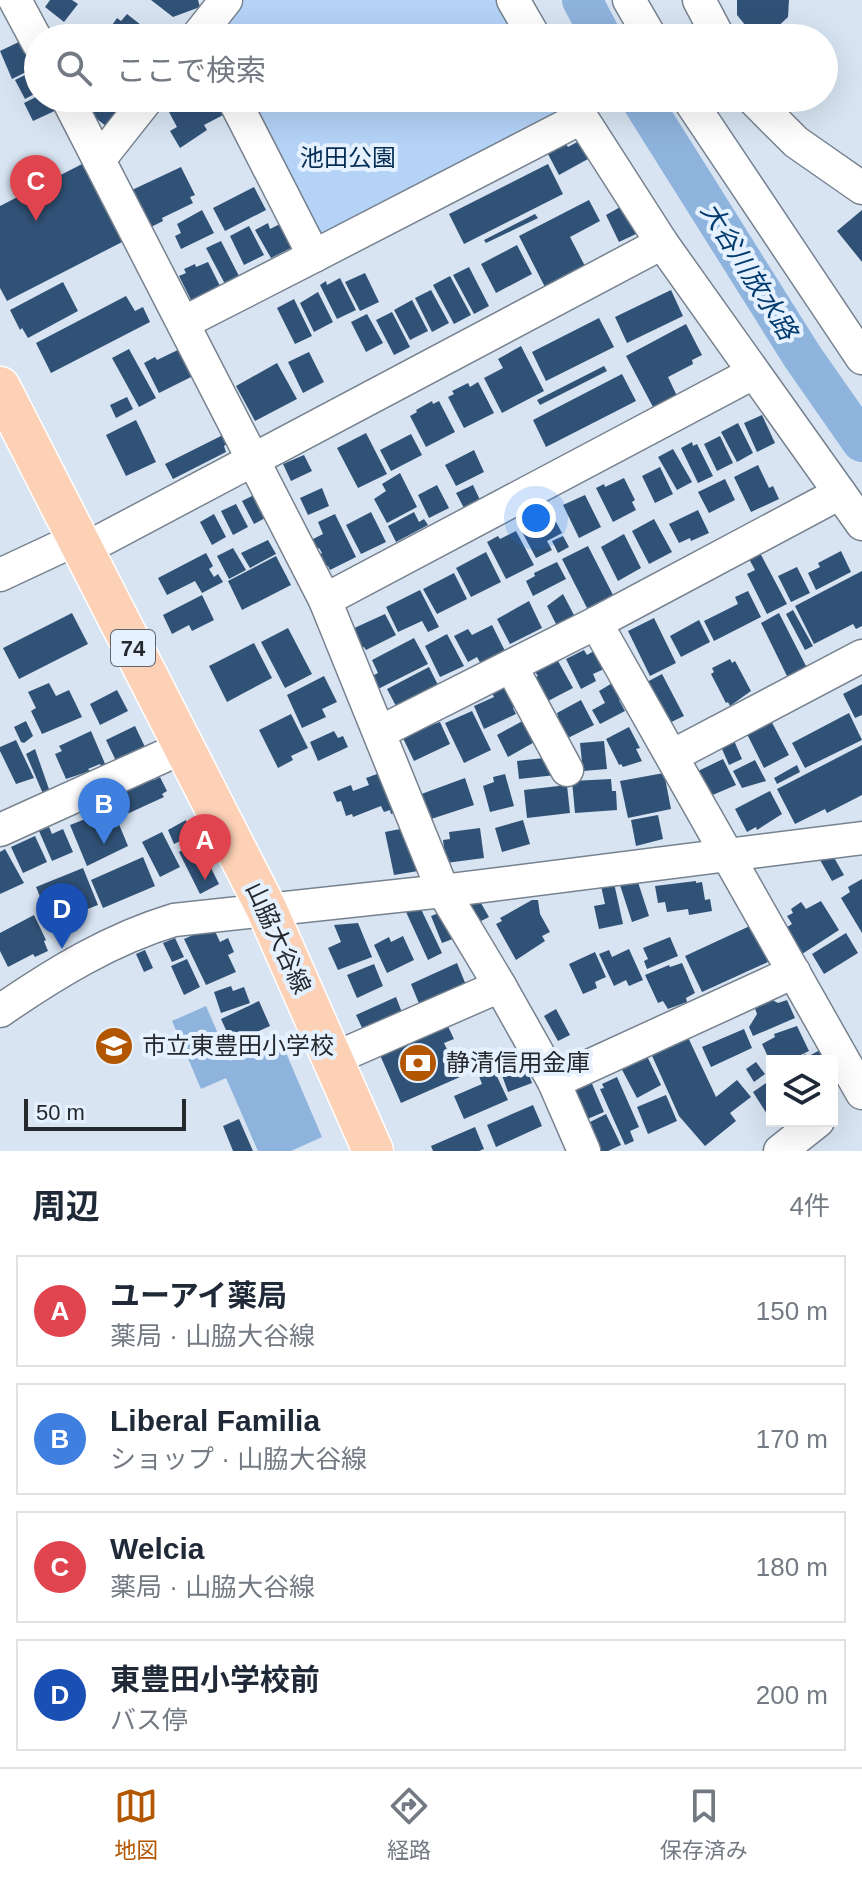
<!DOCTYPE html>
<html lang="ja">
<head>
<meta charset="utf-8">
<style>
	:root { --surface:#fff; --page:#f6f6f7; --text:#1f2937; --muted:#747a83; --line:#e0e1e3; --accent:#b35600 }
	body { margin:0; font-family:Helvetica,"Noto Sans JP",sans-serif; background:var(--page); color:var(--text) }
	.controls { position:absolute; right:24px; bottom:24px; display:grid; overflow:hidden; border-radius:0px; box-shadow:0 8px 32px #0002 }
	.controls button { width:72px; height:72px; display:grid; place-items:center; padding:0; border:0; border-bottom:2px solid var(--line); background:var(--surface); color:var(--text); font:40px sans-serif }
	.scale { position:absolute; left:24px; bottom:20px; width:162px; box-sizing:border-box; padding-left:8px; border:4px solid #25292e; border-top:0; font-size:22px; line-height:28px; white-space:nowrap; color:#25292e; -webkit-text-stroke:6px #e5f1ff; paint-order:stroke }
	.you { position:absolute; left:536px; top:518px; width:28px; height:28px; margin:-20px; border:6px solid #fff; border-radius:50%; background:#1a73e8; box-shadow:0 0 0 12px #1a73e833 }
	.badge { display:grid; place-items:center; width:52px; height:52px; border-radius:50%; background:var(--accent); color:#fff; font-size:26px; font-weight:700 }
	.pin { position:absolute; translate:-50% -66px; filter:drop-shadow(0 2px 4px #0008) }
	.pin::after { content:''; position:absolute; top:42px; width:28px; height:24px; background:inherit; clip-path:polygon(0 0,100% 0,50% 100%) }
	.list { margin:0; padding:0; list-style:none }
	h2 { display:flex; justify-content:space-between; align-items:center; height:104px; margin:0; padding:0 32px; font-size:34px }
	h2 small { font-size:26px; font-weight:400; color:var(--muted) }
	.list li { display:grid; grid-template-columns:52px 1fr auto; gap:24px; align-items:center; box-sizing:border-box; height:112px; margin:0 16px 16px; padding:0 16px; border:2px solid var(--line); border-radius:0px }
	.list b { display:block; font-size:30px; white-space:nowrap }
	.list p { margin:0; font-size:26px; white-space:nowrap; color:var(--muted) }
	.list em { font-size:26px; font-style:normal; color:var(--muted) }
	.icon { flex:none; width:44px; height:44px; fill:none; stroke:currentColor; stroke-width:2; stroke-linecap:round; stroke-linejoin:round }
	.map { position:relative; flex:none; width:862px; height:1151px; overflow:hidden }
	.search { position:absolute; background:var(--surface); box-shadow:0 8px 32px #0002; left:24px; right:24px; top:24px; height:88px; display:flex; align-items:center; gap:20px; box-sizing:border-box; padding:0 28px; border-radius:44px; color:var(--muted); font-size:30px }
	.sheet { height:616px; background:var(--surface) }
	nav { display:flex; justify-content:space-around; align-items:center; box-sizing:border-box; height:112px; border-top:2px solid var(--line); background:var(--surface); font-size:22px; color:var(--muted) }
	nav a { display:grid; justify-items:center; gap:4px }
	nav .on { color:var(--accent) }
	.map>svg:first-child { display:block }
	.green { fill:#b4d3f7 }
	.water { fill:#8eb3dd }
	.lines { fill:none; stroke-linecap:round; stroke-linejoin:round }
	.river { stroke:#8eb3dd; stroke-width:40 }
	.building { fill:#315277 }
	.minor-casing { stroke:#77828f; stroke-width:35 }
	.major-casing { stroke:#fff; stroke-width:43 }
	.minor { stroke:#fff; stroke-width:32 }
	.major { stroke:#fdd1b6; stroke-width:40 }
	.labels { text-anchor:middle; stroke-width:8; stroke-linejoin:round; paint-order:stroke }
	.shield { fill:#e5f1ff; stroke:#5f656d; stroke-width:2 }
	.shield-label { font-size:22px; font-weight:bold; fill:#25292e }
	.park-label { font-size:24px; fill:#052d54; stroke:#e5f1ff }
	.street-label { font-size:24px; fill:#25292e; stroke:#e5f1ff }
	.poi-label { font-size:24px; fill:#25292e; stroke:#e5f1ff; text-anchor:start }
	.water-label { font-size:26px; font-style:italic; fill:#033b6e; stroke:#e5f1ff }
</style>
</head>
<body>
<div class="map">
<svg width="862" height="1151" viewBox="0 0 862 1151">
	<rect width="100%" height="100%" fill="#d8e4f2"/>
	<g class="green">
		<path d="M244 0H503L525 38H216Z"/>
		<path d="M247 98H559L566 111 321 240Z"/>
	</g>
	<path class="water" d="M206 1006 230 1061 280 1039 322 1137 291 1151H258L226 1078 201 1089 172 1021Z"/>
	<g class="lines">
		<g class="river">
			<path d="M582 0 602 38"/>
			<path d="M640 98 802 356 862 442"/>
		</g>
	</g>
	<g class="building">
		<path d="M50 0H72L78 4 64 22 45 7Z"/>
		<path d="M151 0H198L200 7 173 17Z"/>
		<path d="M737 0H789L788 17 772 32 758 33 750 31 737 15Z"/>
		<path d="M127 14 141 25 132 38H113L108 31 117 18 121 21Z"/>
		<path d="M25 39 38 66 12 79 0 51Z"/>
		<path d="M37 69 38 92 25 99 15 80Z"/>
		<path d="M38 96 56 98 61 108 33 121 24 103Z"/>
		<path d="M87 98H104L119 109 106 126 89 113 92 109 84 103Z"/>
		<path d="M183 98H217L225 114 204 125 207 130 180 148 170 131 177 127 169 112 174 109 172 103Z"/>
		<path d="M579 141 588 159 559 175 548 154 566 144 568 147Z"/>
		<path d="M86 162 126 240 7 301 0 288V206Z"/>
		<path d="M548 164 563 194 464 244 449 214Z"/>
		<path d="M181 167 195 195 190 197 193 203 162 218 163 221 149 228 132 190Z"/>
		<path d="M254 187 266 210 225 231 213 208Z"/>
		<path d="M589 200 600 221 570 237 586 268 546 289 519 236Z"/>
		<path d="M622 206 636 234 619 242 606 215Z"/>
		<path d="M202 210 214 233 181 249 175 236 181 233 177 224Z"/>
		<path d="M862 210V262L837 231Z"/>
		<path d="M535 214 538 218 486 243 484 240Z"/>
		<path d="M286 221 297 245 271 258 255 230 268 223 270 229Z"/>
		<path d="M249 226 264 255 244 265 230 236Z"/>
		<path d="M221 241 239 276 225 284 206 248Z"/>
		<path d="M517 245 532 274 496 293 481 264Z"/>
		<path d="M208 262 220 286 191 300 179 276 186 273 184 269 195 264 196 267Z"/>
		<path d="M469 267 489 306 474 314 453 275Z"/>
		<path d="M365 273 379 302 360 311 345 282Z"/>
		<path d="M450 276 471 315 454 324 433 285Z"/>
		<path d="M340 278 356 310 337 319 320 285 326 281 327 285Z"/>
		<path d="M63 282 78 311 28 338 22 328 20 330 10 310Z"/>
		<path d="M431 290 449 323 432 332 415 298Z"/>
		<path d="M671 290 683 316 627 343 615 317Z"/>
		<path d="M318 292 333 322 314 332 300 303Z"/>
		<path d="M126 296 135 311 143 307 150 322 51 373 36 343Z"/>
		<path d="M294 299 312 336 295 344 277 308Z"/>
		<path d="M412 300 428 331 410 340 394 310Z"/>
		<path d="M392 312 410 347 394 355 376 320Z"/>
		<path d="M367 314 383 343 366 352 351 322Z"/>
		<path d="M599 318 614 347 546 381 532 352Z"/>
		<path d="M686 324 702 355 692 360 693 364 668 377 677 396 653 407 626 356Z"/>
		<path d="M521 346 544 391 502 413 484 378 503 368 498 359Z"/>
		<path d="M182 348 197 374 159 393 144 363 155 357 157 360Z"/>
		<path d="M129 349 156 398 139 407 112 358Z"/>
		<path d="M309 352 324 382 303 393 288 362Z"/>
		<path d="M277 363 297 399 255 421 236 386Z"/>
		<path d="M604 366 607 371 540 405 537 400Z"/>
		<path d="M622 374 636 401 546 447 533 420Z"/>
		<path d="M478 382 494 413 464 428 448 397 454 394 452 391 468 383 470 387Z"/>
		<path d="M127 397 133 409 116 418 110 405Z"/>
		<path d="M432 401 433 404 439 401 455 432 426 447 410 416 417 412 416 410Z"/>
		<path d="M762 415 775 443 757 452 744 423Z"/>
		<path d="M136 420 156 462 126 476 106 435Z"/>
		<path d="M738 423 753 453 737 462 721 432Z"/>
		<path d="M366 433 387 474 358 488 337 448Z"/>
		<path d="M411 434 422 455 391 471 380 450Z"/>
		<path d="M223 435 227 444 224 446 226 452 173 479 165 464Z"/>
		<path d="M720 436 733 463 717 471 704 444Z"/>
		<path d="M692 442 693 446 697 444 713 476 698 483 681 448Z"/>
		<path d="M673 449 692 482 677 490 658 457Z"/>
		<path d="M474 450 484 472 456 486 445 465Z"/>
		<path d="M304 455 312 471 291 481 283 464Z"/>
		<path d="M758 465 769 488 773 486 779 499 751 512 734 477Z"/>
		<path d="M660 467 673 494 655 503 642 476Z"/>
		<path d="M400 473 417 507 387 523 374 499 386 491 382 484Z"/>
		<path d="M624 478 635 500 632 502 636 510 613 522 596 488 604 484 605 487Z"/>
		<path d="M725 479 735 500 709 513 698 492Z"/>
		<path d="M437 485 449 508 429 518 418 495Z"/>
		<path d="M473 485 480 500 464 508 456 493Z"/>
		<path d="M322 488 329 506 308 515 300 498Z"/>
		<path d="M256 494 267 517 254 524 242 501Z"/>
		<path d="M585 495 601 527 579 538 563 505Z"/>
		<path d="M236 504 248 527 233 535 221 511Z"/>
		<path d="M698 510 709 533 691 541 690 538 679 543 669 524Z"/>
		<path d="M550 511 562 533 547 541 552 550 536 558 521 530Z"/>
		<path d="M371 512 386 542 361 554 346 525Z"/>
		<path d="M414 512 419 522 424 519 428 525 396 542 388 526Z"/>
		<path d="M214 514 226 537 212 545 200 522Z"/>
		<path d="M335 514 356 557 330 570 328 566 324 567 318 555 322 553 319 548 315 550 311 540 323 534 318 522Z"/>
		<path d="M654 519 672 552 649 564 632 531Z"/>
		<path d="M516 531 534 565 506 579 487 542 498 536 500 539Z"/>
		<path d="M624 534 641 568 618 581 601 547Z"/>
		<path d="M563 536 569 547 558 553 552 541Z"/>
		<path d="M268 540 276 554 250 568 241 553Z"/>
		<path d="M588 546 614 597 588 610 562 559Z"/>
		<path d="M233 548 246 570 229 579 217 556Z"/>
		<path d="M759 551 787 604 767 614 747 574 755 570 748 557Z"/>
		<path d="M841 551 851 572 816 590 808 573 820 567 818 563Z"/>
		<path d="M486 552 501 582 471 597 456 568Z"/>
		<path d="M206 553 213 566 209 569 214 577 218 574 223 582 202 593 195 581 167 595 158 578Z"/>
		<path d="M276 556 291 585 242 610 228 581Z"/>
		<path d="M557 562 566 579 533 596 526 581 535 576 534 573Z"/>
		<path d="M797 567 810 593 791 602 778 576Z"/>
		<path d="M862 571V626L856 629 853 624 814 644 795 606Z"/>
		<path d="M454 573 467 599 437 614 423 589Z"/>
		<path d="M420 590 439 627 428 632 422 621 398 632 386 607Z"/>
		<path d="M748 591 761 617 714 641 704 621 738 604 735 597Z"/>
		<path d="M563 594 575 617 557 626 547 606Z"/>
		<path d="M202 595 214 620 192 631 189 625 172 634 163 615Z"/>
		<path d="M529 601 542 628 510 644 497 619Z"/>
		<path d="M793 610 813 646 805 650 786 614Z"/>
		<path d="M72 613 88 644 19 679 3 648Z"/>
		<path d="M779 613 807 668 787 676 761 623Z"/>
		<path d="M385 614 396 635 366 650 364 647 359 649 350 630Z"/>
		<path d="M654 618 676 663 650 676 628 631Z"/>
		<path d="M699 620 710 642 681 657 670 636Z"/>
		<path d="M492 625 506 653 482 666 477 657 468 662 454 636 468 629 472 635Z"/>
		<path d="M288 628 312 674 285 688 261 642Z"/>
		<path d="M447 634 464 666 440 677 425 646Z"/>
		<path d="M414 638 428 664 378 689 372 676 378 673 372 660Z"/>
		<path d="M254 643 272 678 227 702 209 666Z"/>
		<path d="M584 650 587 655 594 651 604 669 593 674 596 681 581 689 566 659Z"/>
		<path d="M730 659 732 663 735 661 751 691 730 706 728 702 726 703 711 674 714 672 712 668Z"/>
		<path d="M558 661 573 688 548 701 532 679 538 676 535 672Z"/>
		<path d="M429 667 439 687 397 708 387 689Z"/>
		<path d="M662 674 684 716 667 724 643 684Z"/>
		<path d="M324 676 337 702 322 709 326 717 302 728 287 695Z"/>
		<path d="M614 682 622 698 619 700 625 711 600 724 592 710 605 703 599 691Z"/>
		<path d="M49 683 56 696 69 690 82 717 42 734 31 711 36 708 28 692Z"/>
		<path d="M506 684 517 706 513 708 516 714 484 729 474 706 494 697 491 691Z"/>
		<path d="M862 684V715L855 718 843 694Z"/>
		<path d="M117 690 128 711 100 725 90 704Z"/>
		<path d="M581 700 594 725 566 739 555 717 558 716 557 713Z"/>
		<path d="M472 711 491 750 464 763 445 723Z"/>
		<path d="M849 713 862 740 805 768 792 743Z"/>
		<path d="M291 714 308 748 291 756 293 760 278 768 259 730Z"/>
		<path d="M768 715 789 755 764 768 744 728Z"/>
		<path d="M526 719 538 740 508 757 497 735Z"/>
		<path d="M26 721 33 736 24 743 21 742 14 727Z"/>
		<path d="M440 722 450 744 414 761 402 736Z"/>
		<path d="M135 726 145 747 116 761 106 740Z"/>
		<path d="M629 727 640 748 636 749 642 761 623 767 621 764 619 765 606 739Z"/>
		<path d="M91 731 106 766 102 768 100 764 88 769 90 771 66 779 55 754 62 751 59 746Z"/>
		<path d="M334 731 338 738 343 736 348 747 318 761 310 742Z"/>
		<path d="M732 736 742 759 729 765 719 742Z"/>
		<path d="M16 740 34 778 16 784 0 751V747Z"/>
		<path d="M604 741 607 769 583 771 580 743Z"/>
		<path d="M862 745V795L827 813 825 809 795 824 777 789Z"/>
		<path d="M35 749 50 792 44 796 26 754Z"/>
		<path d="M553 757 556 775 519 779 517 761Z"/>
		<path d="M723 759 736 785 708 797 696 772Z"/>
		<path d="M755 760 766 781 742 788 733 771Z"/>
		<path d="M797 765 800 772 777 784 774 778Z"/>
		<path d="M148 766 154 780 160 777 167 791 162 794 164 797 127 814 113 783Z"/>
		<path d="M383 767 400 811 391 814 390 810 384 812 381 806 353 817 352 814 346 816 341 801 337 802 333 792 351 785 353 791 369 785 366 778 377 774 376 771Z"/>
		<path d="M664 773 671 809 628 818 620 781Z"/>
		<path d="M505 774 514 806 490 812 483 786 494 782 493 777Z"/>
		<path d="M465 778 474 805 425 821 416 796Z"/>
		<path d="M611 779 612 791H616L617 810 575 813 572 781Z"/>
		<path d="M567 785 570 813 527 818 524 790Z"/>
		<path d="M770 791 782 814 757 830 756 827 747 832 735 809Z"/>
		<path d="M658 815 663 839 636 846 631 820Z"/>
		<path d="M116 817 128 846 87 866 70 825 88 818 91 826Z"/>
		<path d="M186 820 193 835 174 844 168 830Z"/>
		<path d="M523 820 530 844 502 852 495 828Z"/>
		<path d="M49 827 52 834 63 829 73 852 52 861 39 831Z"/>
		<path d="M405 828 418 871 394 875 385 832Z"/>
		<path d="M480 828 484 858 446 863 443 840 450 839 449 832Z"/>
		<path d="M162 832 180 867 160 877 142 842Z"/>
		<path d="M35 836 47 862 23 873 11 847Z"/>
		<path d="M198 842 219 884 200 894 179 852Z"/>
		<path d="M5 849 24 883 0 894V852Z"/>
		<path d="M832 854 844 875 832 881 820 860Z"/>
		<path d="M143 857 155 886 103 908 91 880Z"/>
		<path d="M83 868 98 905 51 923 36 887Z"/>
		<path d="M636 876 649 916 632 922 619 882Z"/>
		<path d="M862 879V933L841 898 850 892 848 887Z"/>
		<path d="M696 881V883L702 882 705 900 710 899 712 911 689 915 688 909 667 912 665 902 658 903 655 886Z"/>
		<path d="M614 883 623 924 599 929 594 906 605 904 601 886Z"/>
		<path d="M478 898 489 917 479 922 468 903Z"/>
		<path d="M532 900H538L540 914 550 932 542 936 545 941 516 960 496 924 502 921 500 918Z"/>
		<path d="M821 901 839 930 799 956 784 929 792 924 787 916 793 913 791 909 801 902 806 909Z"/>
		<path d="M420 907 442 953 428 960 406 912Z"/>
		<path d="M444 911 458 937 442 943 431 916Z"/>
		<path d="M34 915 46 940 44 941 48 951 35 957 33 954 8 967 0 951V933Z"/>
		<path d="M358 923 372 957 338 970 328 948 341 942 334 925Z"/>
		<path d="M752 925 768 962 702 992 685 956Z"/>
		<path d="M214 929 220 942 228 938 234 952 228 955 236 972 206 985 184 939 202 931 204 934Z"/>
		<path d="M846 933 858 953 824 974 812 954Z"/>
		<path d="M403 936 414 960 387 973 374 945 389 937 391 942Z"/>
		<path d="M670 937 678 956 647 969 644 961 648 959 643 948Z"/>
		<path d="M175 938 184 957 172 962 163 943Z"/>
		<path d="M629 949 643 980 629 986 626 980 614 986 599 954 609 950 612 957Z"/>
		<path d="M145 950 153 968 144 972 136 954Z"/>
		<path d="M595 952 606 977 595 982 597 988 583 994 569 964Z"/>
		<path d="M187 959 200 987 184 995 171 966Z"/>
		<path d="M457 963 466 985 420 1006 411 984Z"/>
		<path d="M682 963 695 993 686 998 687 1002 668 1009 663 1001 658 1003 645 975 669 965 670 967Z"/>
		<path d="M374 964 383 986 357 998 347 975Z"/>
		<path d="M231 986 233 991 244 987 250 1003 221 1013 214 992Z"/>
		<path d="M763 995 778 1003 787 1000 795 1018 753 1036 749 1027 757 1014 752 1000Z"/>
		<path d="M396 997 403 1015 364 1032 356 1015Z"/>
		<path d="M259 1001 270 1026 232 1043 221 1019Z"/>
		<path d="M556 1009 570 1035 558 1041 544 1016Z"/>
		<path d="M443 1016 454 1039 444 1043 460 1077 401 1103 376 1046Z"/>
		<path d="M797 1026 809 1051 788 1061H770L762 1044 775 1037 774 1034Z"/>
		<path d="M744 1029 752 1048 711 1067 702 1047Z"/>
		<path d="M686 1033 716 1097 737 1080 751 1097 730 1113 736 1121 705 1146 679 1116 649 1049Z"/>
		<path d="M484 1049 489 1063 472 1070 466 1057Z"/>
		<path d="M820 1050 827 1061H793L805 1054 807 1057Z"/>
		<path d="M646 1054 661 1085 637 1098 620 1066Z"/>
		<path d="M523 1059 532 1083 508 1092 499 1067Z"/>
		<path d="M756 1062 765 1074 754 1082 746 1069Z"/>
		<path d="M494 1070 508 1100 464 1119 454 1096 482 1084 479 1076Z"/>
		<path d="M617 1077 639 1127 630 1131 634 1141 625 1145 600 1089 604 1088 602 1084Z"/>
		<path d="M590 1079 604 1112 585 1120 569 1088Z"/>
		<path d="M772 1079V1117L770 1119 753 1092Z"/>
		<path d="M666 1095 677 1121 648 1134 637 1107Z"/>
		<path d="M533 1105 542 1126 496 1147 487 1125Z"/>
		<path d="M606 1114 621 1145 608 1151H600L589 1127 592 1125 590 1122Z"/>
		<path d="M239 1119 253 1151H233L223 1126Z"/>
		<path d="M475 1127 484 1149 479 1151H433L431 1146Z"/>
	</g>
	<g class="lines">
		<defs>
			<g id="minor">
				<path d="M15 0 38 43"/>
				<path d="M513 0 535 38"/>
				<path d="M629 0 651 38"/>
				<path d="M699 0 719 38"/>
				<path d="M196 38 226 0"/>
				<path d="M67 98 325 600 443 891 500 986 554 1082 584 1151"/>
				<path d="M233 98 314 256 581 118"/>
				<path d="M569 98 662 243 862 524"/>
				<path d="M688 98 862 358"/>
				<path d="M752 98 796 142 862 188"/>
				<path d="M99 160 148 98"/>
				<path d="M183 323 314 256"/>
				<path d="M83 550 662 243"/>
				<path d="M0 575 77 539"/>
				<path d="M325 600 753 373"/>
				<path d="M596 623 862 1093"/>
				<path d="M511 666 567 770"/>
				<path d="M380 732 596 623 840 493"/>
				<path d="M672 756 862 656"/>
				<path d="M0 830 184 747"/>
				<path d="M0 1011C55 973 111 939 174 920L443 891 862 838"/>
				<path d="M333 1059 500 986"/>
				<path d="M554 1082 794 972"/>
				<path d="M780 1151 818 1121"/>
			</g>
			<path id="major" d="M0 387 266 908 373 1151"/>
		</defs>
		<use href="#minor" class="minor-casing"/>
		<use href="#major" class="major-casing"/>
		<use href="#minor" class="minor"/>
		<use href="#major" class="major"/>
	</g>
	<defs>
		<symbol id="school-disc" viewBox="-11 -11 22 22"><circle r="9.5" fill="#b35600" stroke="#e5f1ff"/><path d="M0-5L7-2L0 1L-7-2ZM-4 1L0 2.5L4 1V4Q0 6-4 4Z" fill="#fff"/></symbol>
		<symbol id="bank-disc" viewBox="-11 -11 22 22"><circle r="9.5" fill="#b35600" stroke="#e5f1ff"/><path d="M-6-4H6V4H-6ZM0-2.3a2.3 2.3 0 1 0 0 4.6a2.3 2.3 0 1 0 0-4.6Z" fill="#fff"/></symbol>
	</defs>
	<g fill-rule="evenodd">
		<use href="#school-disc" x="92" y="1024" width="44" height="44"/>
		<use href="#bank-disc" x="396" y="1041" width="44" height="44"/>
	</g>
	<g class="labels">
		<rect class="shield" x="111" y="630" width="44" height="36" rx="6"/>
		<g class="shield-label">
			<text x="133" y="656">74</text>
		</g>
		<g class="park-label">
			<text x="348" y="166">池田公園</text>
		</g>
		<g class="street-label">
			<text transform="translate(278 938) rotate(65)" y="8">山脇大谷線</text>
		</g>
		<g class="poi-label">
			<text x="142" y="1054">市立東豊田小学校</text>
			<text x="446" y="1071">静清信用金庫</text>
		</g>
		<g class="water-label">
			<text transform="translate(749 271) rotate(58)" y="9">大谷川放水路</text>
		</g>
	</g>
</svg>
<div class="controls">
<button><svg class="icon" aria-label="layers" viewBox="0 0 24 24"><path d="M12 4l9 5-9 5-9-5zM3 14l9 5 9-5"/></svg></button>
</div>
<div class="scale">50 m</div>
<div class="you"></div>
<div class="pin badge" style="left:205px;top:880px;background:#e0444e">A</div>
<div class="pin badge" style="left:104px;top:844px;background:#3f7fe0">B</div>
<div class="pin badge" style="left:36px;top:221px;background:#e0444e">C</div>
<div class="pin badge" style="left:62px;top:949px;background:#1a4fb4">D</div>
<div class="search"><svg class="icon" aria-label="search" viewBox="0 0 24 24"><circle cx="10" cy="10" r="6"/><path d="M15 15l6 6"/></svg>ここで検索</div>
</div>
<section class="sheet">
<h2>周辺<small>4件</small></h2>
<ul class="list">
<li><span class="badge" style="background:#e0444e">A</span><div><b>ユーアイ薬局</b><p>薬局 · 山脇大谷線</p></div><em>150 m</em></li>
<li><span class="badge" style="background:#3f7fe0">B</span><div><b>Liberal Familia</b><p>ショップ · 山脇大谷線</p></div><em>170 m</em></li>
<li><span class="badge" style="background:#e0444e">C</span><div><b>Welcia</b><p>薬局 · 山脇大谷線</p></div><em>180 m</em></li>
<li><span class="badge" style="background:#1a4fb4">D</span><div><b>東豊田小学校前</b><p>バス停</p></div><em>200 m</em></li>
</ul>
</section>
<nav>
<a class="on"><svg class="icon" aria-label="map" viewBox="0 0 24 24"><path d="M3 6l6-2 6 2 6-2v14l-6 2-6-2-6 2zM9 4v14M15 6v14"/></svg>地図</a>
<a><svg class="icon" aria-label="directions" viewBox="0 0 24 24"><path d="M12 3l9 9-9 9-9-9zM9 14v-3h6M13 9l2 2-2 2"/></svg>経路</a>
<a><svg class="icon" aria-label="saved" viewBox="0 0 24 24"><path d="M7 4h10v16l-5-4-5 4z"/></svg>保存済み</a>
</nav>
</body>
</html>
